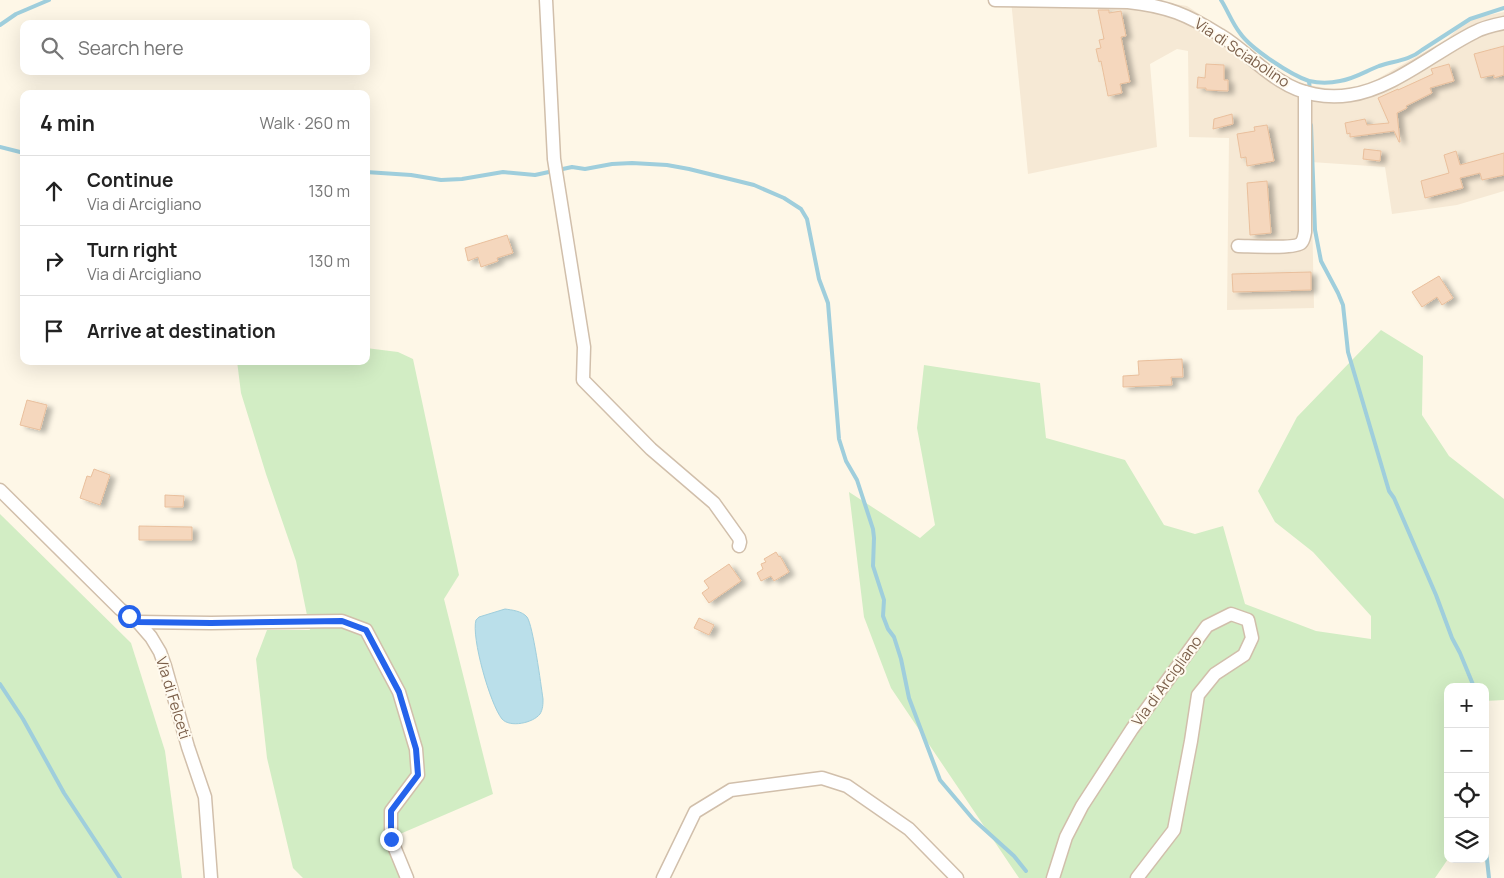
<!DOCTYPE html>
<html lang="en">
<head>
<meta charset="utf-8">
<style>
	:root { --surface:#fff; --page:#f6f6f6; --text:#222; --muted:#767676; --line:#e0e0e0 }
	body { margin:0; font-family:Manrope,sans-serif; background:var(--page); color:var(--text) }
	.controls { position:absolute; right:15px; bottom:15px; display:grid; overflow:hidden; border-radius:10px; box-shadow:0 5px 20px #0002 }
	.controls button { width:45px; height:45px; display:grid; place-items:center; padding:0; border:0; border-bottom:1px solid var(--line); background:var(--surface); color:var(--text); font:25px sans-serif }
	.stop { position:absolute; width:15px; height:15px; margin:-11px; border:4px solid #2563eb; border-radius:50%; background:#fff }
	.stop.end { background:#2563eb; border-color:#fff; box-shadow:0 1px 5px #0008 }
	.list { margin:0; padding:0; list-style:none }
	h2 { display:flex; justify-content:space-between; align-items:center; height:65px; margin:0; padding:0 20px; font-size:21px }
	h2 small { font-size:16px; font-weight:400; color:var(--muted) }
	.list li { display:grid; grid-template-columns:32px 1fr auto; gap:15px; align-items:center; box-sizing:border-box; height:70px; padding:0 20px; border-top:1px solid var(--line) }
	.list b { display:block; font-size:19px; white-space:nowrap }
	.list p { margin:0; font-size:16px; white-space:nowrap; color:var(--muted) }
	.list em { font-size:16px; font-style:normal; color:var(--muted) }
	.icon { flex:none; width:28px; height:28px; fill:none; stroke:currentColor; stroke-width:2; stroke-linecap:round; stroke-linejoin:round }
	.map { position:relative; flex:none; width:1504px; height:878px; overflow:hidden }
	.search { position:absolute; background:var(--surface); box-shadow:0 5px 20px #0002; left:20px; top:20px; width:350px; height:55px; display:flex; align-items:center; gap:12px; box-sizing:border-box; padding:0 18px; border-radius:10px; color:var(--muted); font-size:19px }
	.panel { position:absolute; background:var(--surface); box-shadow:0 5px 20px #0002; left:20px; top:90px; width:350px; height:275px; border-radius:10px }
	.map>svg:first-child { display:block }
	.residential { fill:#f6e9d5 }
	.green { fill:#d2edc4 }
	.water { fill:#badfea; stroke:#9fcedc }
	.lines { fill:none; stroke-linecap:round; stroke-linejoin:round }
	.stream { stroke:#9fcedc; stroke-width:4 }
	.building { fill:#f5d7bd; stroke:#e9bf9c; filter:url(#shadow) }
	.minor-casing { stroke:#d1bfab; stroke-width:15 }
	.minor { stroke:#fff; stroke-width:12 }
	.route { stroke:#2563eb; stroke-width:6 }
	.labels { text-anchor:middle; stroke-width:4; stroke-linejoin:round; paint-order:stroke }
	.street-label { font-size:15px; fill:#7a5e49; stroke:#fffaef }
</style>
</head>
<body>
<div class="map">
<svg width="1504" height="878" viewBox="0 0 1504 878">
	<defs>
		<filter id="shadow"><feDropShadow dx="5.5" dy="3" stdDeviation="2.5" flood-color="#0004"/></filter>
	</defs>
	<rect width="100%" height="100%" fill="#fef7e7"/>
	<path class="residential" d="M1011 0H1149L1187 6 1236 38 1291 82 1343 91 1372 82 1447 39 1468 19 1504 12V191L1457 205 1392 214 1385 167 1311 162 1314 308 1227 310 1229 138 1189 137 1188 51 1177 49 1150 64 1157 147 1028 174Z"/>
	<g class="green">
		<path d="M1381 330 1423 356 1422 415 1449 456 1504 499V700L1485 701V687H1448V859L1435 878H1019L891 688 864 617 849 492 920 538 935 525 917 428 924 365 1040 383 1046 438 1125 460 1164 525 1195 534 1223 526 1245 604 1316 631 1371 639V616L1313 552 1275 522 1258 491 1297 417Z"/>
		<path d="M366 348 398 352 413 359 459 575 444 599 493 794 386 840 400 875V878H303L293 868 267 758 256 659 267 630H310L296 561 266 474 241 393 237 361H366Z"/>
		<path d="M0 514 131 643 165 751 182 878H0Z"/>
	</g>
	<path class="water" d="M505 609C512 610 522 611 527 617 533 625 541 685 543 699 543 704 543 709 540 714 533 723 510 728 502 719 490 704 471 637 476 620L479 617Z"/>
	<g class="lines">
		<g class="stream">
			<path d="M1221 0C1228 11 1232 23 1240 33 1251 49 1291 75 1309 81 1318 83 1331 83 1340 81 1354 79 1366 71 1379 66 1394 61 1410 60 1422 50L1470 19 1504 8"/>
			<path d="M0 25 16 14 49 0"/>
			<path d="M1309 81 1310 91"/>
			<path d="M1311 125 1315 230 1321 261 1338 293 1343 305 1348 352 1389 491 1394 498 1436 595 1452 638 1460 653 1474 687"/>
			<path d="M0 147 24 153"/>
			<path d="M366 172 411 175 441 180 462 179 503 172 535 175 572 167 585 169 612 164 632 163 667 165 689 169 754 185 784 198 801 209 807 219 819 279 828 303 839 439 846 461 857 480 873 529 874 538 873 566 884 600 883 616 888 629 894 637 901 659 909 698 940 780 973 819 1014 856 1026 871"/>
			<path d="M0 684 23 719 64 793 120 878"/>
			<path d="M1485 841 1489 878"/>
		</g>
	</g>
	<g class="building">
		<path d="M1098 10H1109V13L1121 11 1126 36 1121 37 1130 82 1120 84 1122 93 1108 96 1101 61 1099 62 1096 49 1101 48 1099 40 1104 39Z"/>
		<path d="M1504 46V75L1494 78V75L1481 78 1474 54Z"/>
		<path d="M1206 64 1224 65V80H1228V91L1206 90V88H1197L1198 77 1205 78Z"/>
		<path d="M1449 64 1454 81 1430 88 1432 93 1406 106 1407 108 1397 113 1400 142H1399L1394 131 1350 137V133L1347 134 1345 123 1365 119 1367 125 1389 123 1378 98 1398 89V90L1433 74 1431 69Z"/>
		<path d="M1232 114 1233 124 1213 129 1214 119Z"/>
		<path d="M1267 125 1274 161 1247 166 1246 157 1241 158 1237 134 1255 131 1254 127Z"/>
		<path d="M1364 149 1381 151 1380 161 1363 159Z"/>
		<path d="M1456 151 1460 165 1504 153V175L1482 180 1480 173 1460 178 1463 188 1425 198 1421 181 1449 173 1444 155Z"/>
		<path d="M1267 181 1271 233 1250 235 1247 183Z"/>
		<path d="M507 235 513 253 497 258 498 261 481 267 478 257 468 261 465 248Z"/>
		<path d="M1311 272V290L1233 292 1232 274Z"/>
		<path d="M1439 276 1453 298 1442 305 1437 297 1422 307 1412 292Z"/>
		<path d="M1182 359 1183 377H1171L1172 385 1123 387V376L1139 375 1138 361Z"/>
		<path d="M27 400 47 405 40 430 20 425Z"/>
		<path d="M94 469 110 475 100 505 80 498 87 476 91 477Z"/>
		<path d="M165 495 184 496 183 507H165Z"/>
		<path d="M139 526 192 527V540H139Z"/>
		<path d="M776 552 779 557 780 556 789 572 774 581 771 576 761 581 757 573 763 569 761 564 766 562 764 559Z"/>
		<path d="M729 564 741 581 709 603 702 593 709 588 704 581Z"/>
		<path d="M699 618 714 625 709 635 694 628Z"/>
	</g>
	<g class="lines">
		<defs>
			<g id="minor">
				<path d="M546 0 554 159 584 347 583 380 651 449 714 503 739 538 740 542 739 546"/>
				<path d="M995 0 1128 2C1167 6 1188 15 1220 35 1242 48 1259 68 1281 81 1301 94 1327 99 1350 95 1393 89 1436 51 1475 32 1484 27 1494 25 1504 23"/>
				<path d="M1238 246C1249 246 1295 249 1301 243 1304 240 1304 236 1305 232V92"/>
				<path d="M0 490 120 609 138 622 151 637 160 652 165 666 188 747 205 797 211 878"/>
				<path d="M138 622 211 623 342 621 366 630 399 692 416 749 418 775 391 811V839L407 878"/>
				<path d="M663 878 695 812 731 790 822 778 847 786 909 829 957 878"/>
				<path d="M1053 878 1066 837 1082 806 1132 729 1207 626 1231 614 1248 620 1252 638 1244 655 1215 674 1198 695 1191 741 1174 830 1137 878"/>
			</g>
		</defs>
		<use href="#minor" class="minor-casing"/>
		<use href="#minor" class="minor"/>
	</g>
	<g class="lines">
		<path class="route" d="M129 616 138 622 211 623 342 621 366 630 399 692 416 749 418 775 391 811V839"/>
	</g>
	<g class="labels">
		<g class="street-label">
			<text transform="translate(1242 53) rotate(34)" y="5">Via di Sciabolino</text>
			<text transform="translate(1167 681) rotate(-54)" y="5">Via di Arcigliano</text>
			<text transform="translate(173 698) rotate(73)" y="5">Via di Felceti</text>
		</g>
	</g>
</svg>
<div class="controls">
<button>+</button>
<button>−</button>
<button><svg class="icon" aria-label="locate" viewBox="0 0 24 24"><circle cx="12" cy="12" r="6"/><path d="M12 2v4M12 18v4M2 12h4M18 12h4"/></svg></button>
<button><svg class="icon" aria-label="layers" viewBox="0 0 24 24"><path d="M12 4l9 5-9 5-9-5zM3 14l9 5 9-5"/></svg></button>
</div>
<div class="stop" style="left:129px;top:616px"></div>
<div class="stop end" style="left:391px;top:839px"></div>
<div class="search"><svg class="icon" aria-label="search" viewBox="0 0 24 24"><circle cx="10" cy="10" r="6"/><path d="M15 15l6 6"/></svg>Search here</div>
<section class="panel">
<h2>4 min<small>Walk · 260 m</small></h2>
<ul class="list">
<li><svg class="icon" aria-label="ahead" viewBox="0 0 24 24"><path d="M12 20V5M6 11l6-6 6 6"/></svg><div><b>Continue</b><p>Via di Arcigliano</p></div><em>130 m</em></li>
<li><svg class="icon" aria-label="right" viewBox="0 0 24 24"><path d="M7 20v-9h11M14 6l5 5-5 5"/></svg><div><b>Turn right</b><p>Via di Arcigliano</p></div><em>130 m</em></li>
<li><svg class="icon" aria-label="arrive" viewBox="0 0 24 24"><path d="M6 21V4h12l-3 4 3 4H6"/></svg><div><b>Arrive at destination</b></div></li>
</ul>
</section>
</div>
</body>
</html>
